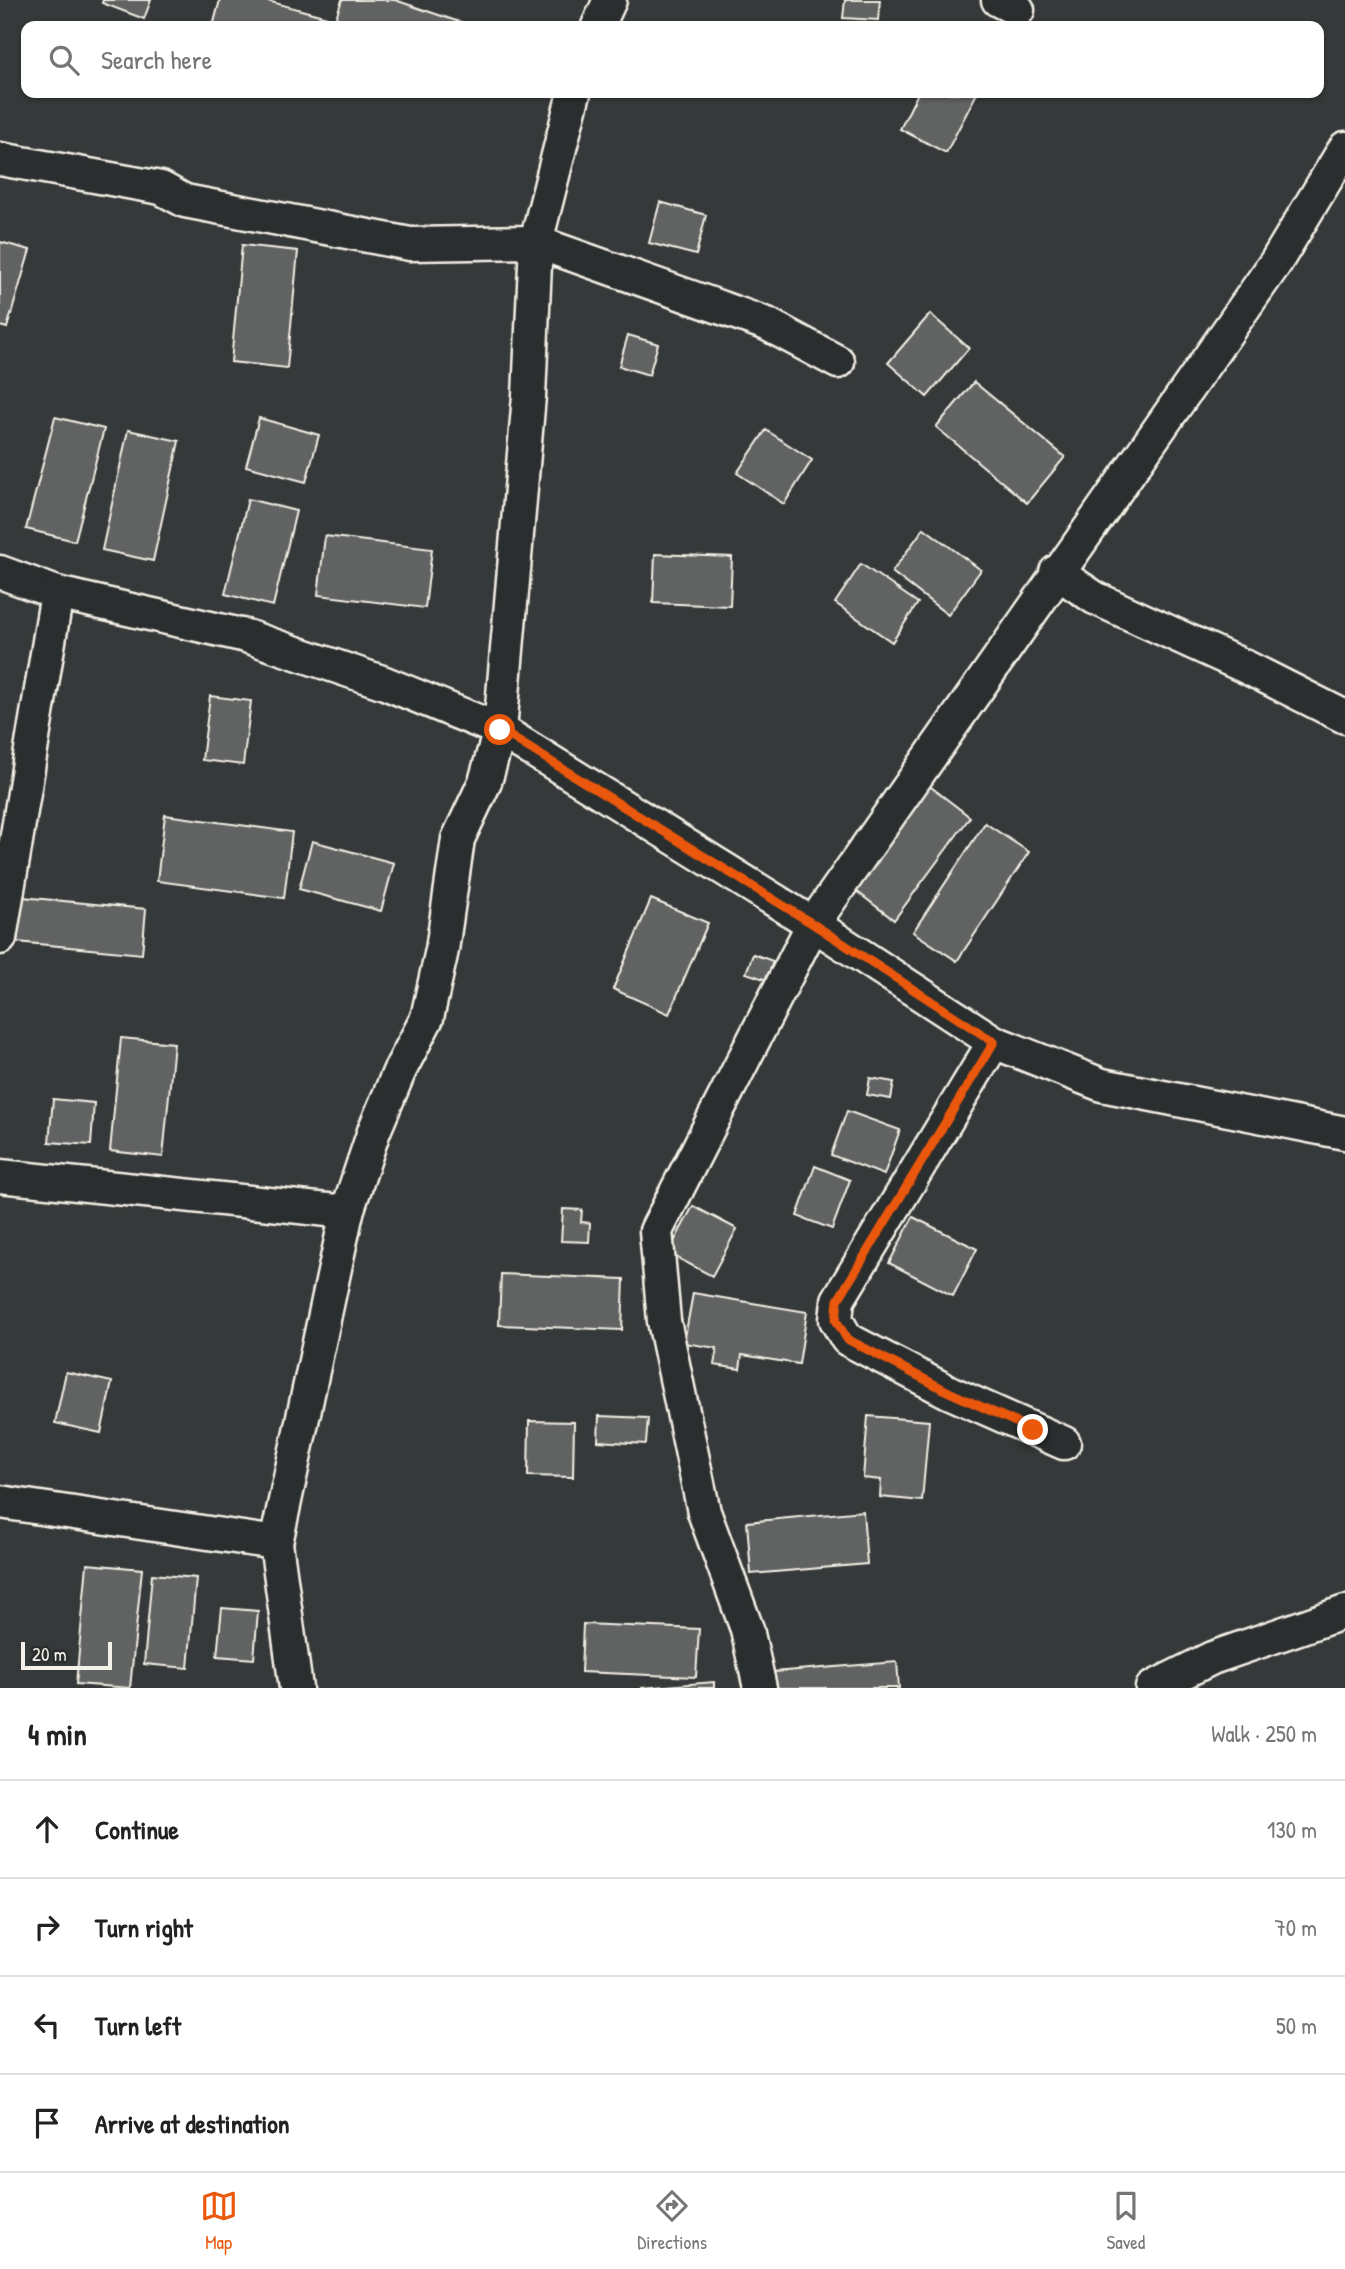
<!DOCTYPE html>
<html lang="en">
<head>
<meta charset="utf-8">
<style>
	:root { --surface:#fff; --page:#f6f6f6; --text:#222; --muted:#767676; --line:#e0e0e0; --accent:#ea580c }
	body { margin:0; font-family:"Patrick Hand",sans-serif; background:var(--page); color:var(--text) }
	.scale { position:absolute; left:21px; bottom:18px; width:91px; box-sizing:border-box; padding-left:7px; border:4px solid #f4f1e8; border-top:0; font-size:19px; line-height:24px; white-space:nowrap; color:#f4f1e8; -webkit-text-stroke:5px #2a2d2e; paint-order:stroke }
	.stop { position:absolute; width:21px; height:21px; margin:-16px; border:5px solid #ea580c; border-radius:50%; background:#fff }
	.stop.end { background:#ea580c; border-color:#fff; box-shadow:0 2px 7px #0008 }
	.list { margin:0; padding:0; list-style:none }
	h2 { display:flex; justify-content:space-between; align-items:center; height:91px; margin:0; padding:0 28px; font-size:30px }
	h2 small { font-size:23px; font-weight:400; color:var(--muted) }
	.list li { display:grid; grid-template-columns:46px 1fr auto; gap:21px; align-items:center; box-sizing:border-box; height:98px; padding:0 28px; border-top:2px solid var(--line) }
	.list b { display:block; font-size:26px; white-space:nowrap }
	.list em { font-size:23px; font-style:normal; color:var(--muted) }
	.icon { flex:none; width:38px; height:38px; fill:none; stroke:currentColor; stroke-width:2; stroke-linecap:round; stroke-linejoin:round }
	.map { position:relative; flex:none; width:1345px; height:1688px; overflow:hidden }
	.search { position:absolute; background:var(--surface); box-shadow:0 2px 5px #0004; left:21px; right:21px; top:21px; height:77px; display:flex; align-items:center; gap:18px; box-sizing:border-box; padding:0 24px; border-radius:14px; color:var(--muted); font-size:26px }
	.sheet { height:483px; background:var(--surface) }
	nav { display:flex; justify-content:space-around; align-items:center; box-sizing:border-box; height:98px; border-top:2px solid var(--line); background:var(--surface); font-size:19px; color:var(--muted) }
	nav a { display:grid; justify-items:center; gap:4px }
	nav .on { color:var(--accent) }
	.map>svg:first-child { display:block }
	.building { fill:#616362; stroke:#f4f1e8; stroke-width:2 }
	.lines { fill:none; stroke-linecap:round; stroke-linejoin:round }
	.street-casing { stroke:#f4f1e8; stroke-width:37 }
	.street { stroke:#2a2d2e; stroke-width:32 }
	.route { stroke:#ea580c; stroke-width:9 }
</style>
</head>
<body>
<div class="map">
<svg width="1345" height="1688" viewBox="0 0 1345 1688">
	<rect width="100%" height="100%" fill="#363939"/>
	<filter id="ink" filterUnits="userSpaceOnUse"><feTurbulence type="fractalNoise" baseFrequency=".0143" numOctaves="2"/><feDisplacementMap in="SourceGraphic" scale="14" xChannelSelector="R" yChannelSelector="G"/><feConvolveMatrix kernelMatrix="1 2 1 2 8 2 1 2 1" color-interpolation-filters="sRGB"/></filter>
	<g filter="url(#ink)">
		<g class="building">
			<path d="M103 0H151L144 19 102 3Z"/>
			<path d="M220 0H264L327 17 324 26H213Z"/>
			<path d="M342 0H395L471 26H333Z"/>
			<path d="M845 0H880L878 20 843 18Z"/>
			<path d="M918 93H977L946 153 900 129Z"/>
			<path d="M660 202 706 215 696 255 649 243Z"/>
			<path d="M0 242 30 250 7 328 0 326Z"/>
			<path d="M242 245 298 251 287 368 231 362Z"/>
			<path d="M930 314 969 348 927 397 888 363Z"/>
			<path d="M628 335 658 344 649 375 619 366Z"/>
			<path d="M974 382 1065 457 1027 503 936 427Z"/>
			<path d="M55 417 104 429 75 541 26 529Z"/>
			<path d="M259 418 319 435 306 482 246 466Z"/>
			<path d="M128 430 179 441 153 561 102 550Z"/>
			<path d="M766 430 812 460 784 504 737 473Z"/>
			<path d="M248 499 296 511 273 606 225 594Z"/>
			<path d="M924 528 981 570 948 615 892 572Z"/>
			<path d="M325 536 432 549 425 608 318 595Z"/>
			<path d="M655 554 732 557 730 606 653 603Z"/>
			<path d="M861 564 918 603 892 642 835 603Z"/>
			<path d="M210 696 251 701 243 765 202 760Z"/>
			<path d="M927 784 970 817 894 920 851 887Z"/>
			<path d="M165 815 292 832 284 898 157 881Z"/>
			<path d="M985 823 1029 852 957 961 913 932Z"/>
			<path d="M312 841 394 863 381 911 299 889Z"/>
			<path d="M22 897 146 909 142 954 17 942Z"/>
			<path d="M651 899 708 923 669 1014 613 989Z"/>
			<path d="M753 954 773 961 767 980 746 973Z"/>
			<path d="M121 1038 174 1043 163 1157 110 1151Z"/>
			<path d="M870 1078 894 1082 891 1099 867 1095Z"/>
			<path d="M53 1099 94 1103 91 1145 49 1142Z"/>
			<path d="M847 1111 900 1130 884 1175 831 1155Z"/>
			<path d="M815 1166 850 1180 832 1229 797 1216Z"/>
			<path d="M693 1206 737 1229 712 1276 668 1253Z"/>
			<path d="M563 1209 582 1210 581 1222 590 1223 589 1242 561 1241Z"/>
			<path d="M913 1217 977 1249 953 1296 889 1263Z"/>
			<path d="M501 1274 624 1279 622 1330 499 1325Z"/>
			<path d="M693 1293 807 1312 799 1364 742 1355 740 1369 714 1365 717 1348 684 1343Z"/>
			<path d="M66 1372 112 1382 101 1433 55 1423Z"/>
			<path d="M599 1416 648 1418 646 1444 598 1441Z"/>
			<path d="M868 1416 929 1421 922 1501 880 1497 881 1480 863 1478Z"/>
			<path d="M529 1421 574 1422 573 1477 528 1476Z"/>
			<path d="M863 1511 867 1564 751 1574 747 1522Z"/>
			<path d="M87 1564 142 1569 130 1688 76 1684Z"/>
			<path d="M152 1574 196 1578 188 1668 144 1664Z"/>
			<path d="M222 1608 258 1611 254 1659 217 1656Z"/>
			<path d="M583 1624 699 1629 696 1677 581 1672Z"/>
			<path d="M897 1662 899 1688H774L773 1672Z"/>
			<path d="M714 1682V1688H641Z"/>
		</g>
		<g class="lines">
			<defs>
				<g id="street">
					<path d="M998 0 1018 10"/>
					<path d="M598 26 610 0"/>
					<path d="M0 159 161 188 185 201 410 244 536 242 767 324 838 362"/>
					<path d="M0 572 57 593 246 636 385 683 500 730 813 924 1276 262 1345 148"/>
					<path d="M1056 572 1095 598 1248 668 1345 717"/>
					<path d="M0 938 57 593"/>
					<path d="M994 1042 838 1300 836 1320 847 1339 949 1392 1064 1443"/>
					<path d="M0 1176 347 1212"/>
					<path d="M0 1502 276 1543"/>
					<path d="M296 1688 276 1543 347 1212 374 1131 399 1072 427 1018 442 950 458 839 485 782 500 730 529 396 536 242 574 93"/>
					<path d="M760 1688 747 1629 704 1512 664 1321 656 1231 813 924 994 1042 1102 1085 1345 1133"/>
					<path d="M1152 1688 1212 1658 1345 1612"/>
				</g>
			</defs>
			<use href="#street" class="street-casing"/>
			<use href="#street" class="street"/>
		</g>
	</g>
	<g class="lines" filter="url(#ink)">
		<path class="route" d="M500 730 813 924 994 1042 838 1300 836 1320 847 1339 949 1392 1033 1430"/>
	</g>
</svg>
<div class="scale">20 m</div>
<div class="stop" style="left:500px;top:730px"></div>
<div class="stop end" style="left:1033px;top:1430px"></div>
<div class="search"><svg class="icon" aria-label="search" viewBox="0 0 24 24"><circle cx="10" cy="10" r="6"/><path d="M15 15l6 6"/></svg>Search here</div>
</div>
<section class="sheet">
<h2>4 min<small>Walk · 250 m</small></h2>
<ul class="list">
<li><svg class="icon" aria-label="ahead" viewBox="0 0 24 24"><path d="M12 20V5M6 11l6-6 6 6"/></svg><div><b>Continue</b></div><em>130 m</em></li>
<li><svg class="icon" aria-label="right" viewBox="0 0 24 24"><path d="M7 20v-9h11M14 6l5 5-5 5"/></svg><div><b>Turn right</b></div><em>70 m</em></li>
<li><svg class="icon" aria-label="left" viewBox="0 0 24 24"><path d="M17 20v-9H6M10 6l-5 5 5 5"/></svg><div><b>Turn left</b></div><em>50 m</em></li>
<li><svg class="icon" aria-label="arrive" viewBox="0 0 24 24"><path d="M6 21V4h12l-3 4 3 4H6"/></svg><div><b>Arrive at destination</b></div></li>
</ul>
</section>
<nav>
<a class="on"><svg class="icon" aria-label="map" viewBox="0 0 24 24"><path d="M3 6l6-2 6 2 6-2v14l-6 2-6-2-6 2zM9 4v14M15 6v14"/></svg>Map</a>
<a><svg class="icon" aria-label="directions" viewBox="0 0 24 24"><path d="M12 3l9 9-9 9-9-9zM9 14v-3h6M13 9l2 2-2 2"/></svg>Directions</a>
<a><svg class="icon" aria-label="saved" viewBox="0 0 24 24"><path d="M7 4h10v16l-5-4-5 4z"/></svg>Saved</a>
</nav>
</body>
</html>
